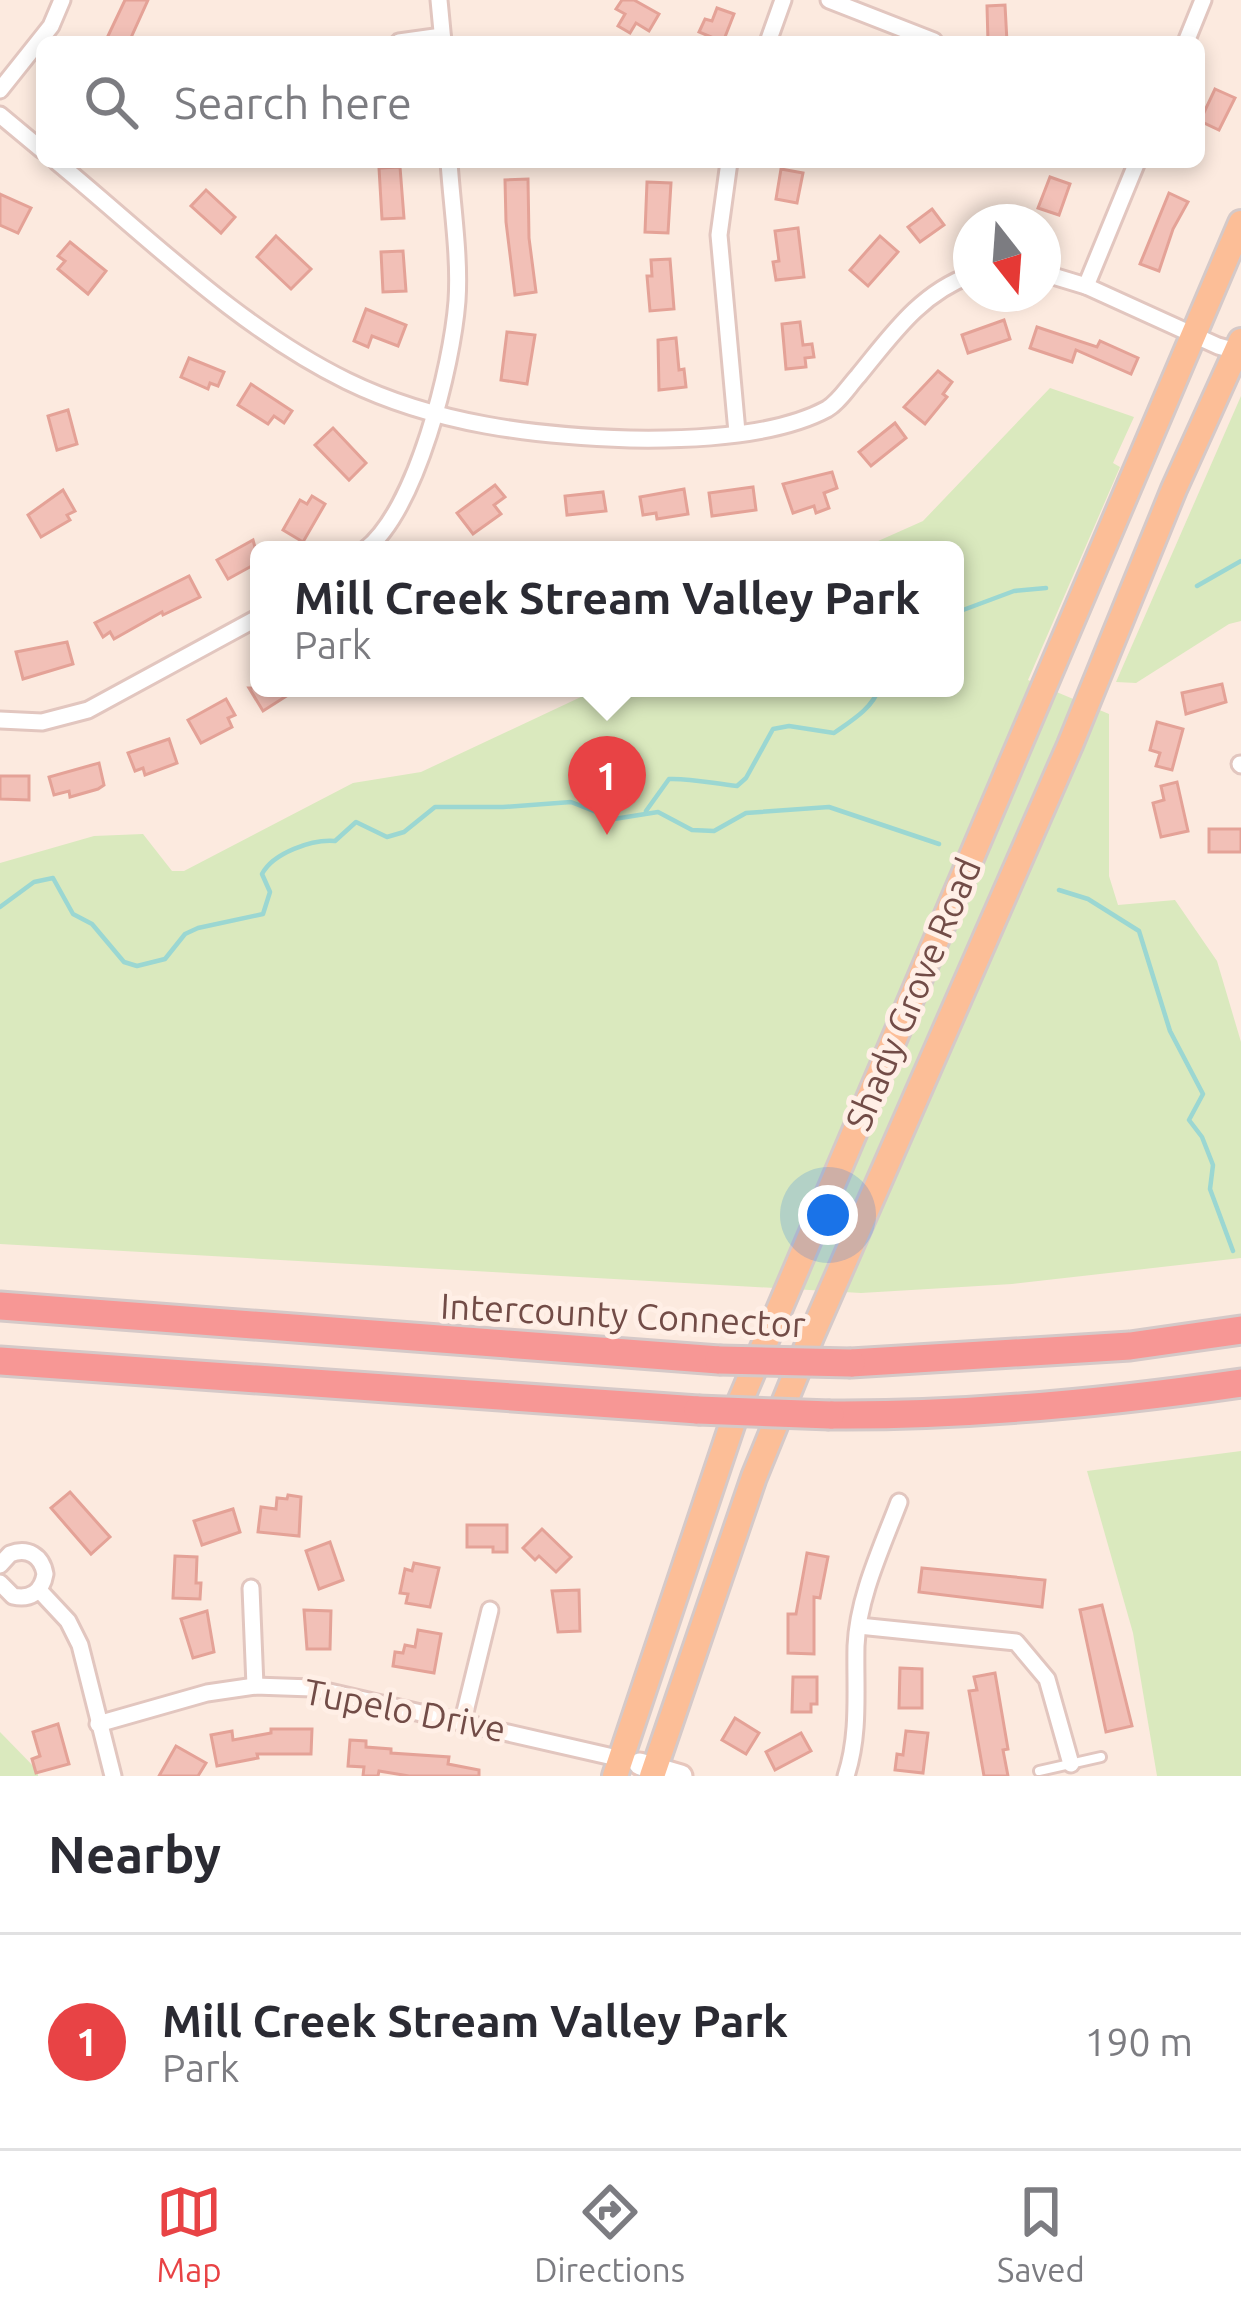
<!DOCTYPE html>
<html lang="en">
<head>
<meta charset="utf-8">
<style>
	:root { --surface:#fff; --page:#f7f7f7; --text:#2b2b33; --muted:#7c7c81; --line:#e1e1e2; --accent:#e84345 }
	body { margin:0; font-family:Ubuntu,sans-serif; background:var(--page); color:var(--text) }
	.compass { position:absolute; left:953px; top:204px; width:108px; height:108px; border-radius:50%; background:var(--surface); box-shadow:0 6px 18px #0003; rotate:163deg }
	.you { position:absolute; left:828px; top:1215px; width:42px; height:42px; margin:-30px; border:9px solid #fff; border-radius:50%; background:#1a73e8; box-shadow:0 0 0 18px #1a73e833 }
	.badge { display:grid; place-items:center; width:78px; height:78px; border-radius:50%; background:var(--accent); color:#fff; font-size:39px; font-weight:700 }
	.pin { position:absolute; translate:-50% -99px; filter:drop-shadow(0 3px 6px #0008) }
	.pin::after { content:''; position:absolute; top:63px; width:42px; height:36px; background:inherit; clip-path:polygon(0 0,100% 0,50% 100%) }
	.popup { position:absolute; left:250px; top:541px; width:714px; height:156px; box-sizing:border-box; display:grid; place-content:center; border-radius:18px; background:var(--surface); filter:drop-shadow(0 3px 9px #0005); font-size:39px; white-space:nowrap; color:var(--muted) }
	.popup b { font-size:45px; color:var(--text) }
	.popup::after { content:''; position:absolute; left:50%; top:100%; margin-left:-24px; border:24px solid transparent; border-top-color:var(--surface) }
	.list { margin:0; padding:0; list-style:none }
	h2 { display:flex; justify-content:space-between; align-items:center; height:156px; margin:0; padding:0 48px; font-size:51px }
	h2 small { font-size:39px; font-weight:400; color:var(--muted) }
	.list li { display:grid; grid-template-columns:78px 1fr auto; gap:36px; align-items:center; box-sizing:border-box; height:216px; padding:0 48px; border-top:3px solid var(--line) }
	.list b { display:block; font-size:45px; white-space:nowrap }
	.list p { margin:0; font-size:39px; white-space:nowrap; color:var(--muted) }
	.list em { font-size:39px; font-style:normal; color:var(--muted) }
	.icon { flex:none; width:66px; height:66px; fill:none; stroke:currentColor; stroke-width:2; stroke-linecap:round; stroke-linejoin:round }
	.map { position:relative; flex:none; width:1241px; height:1776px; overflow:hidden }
	.search { position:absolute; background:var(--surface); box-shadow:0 6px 18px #0003; left:36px; right:36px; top:36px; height:132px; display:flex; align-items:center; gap:30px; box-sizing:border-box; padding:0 42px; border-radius:18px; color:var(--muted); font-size:45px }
	.sheet { height:372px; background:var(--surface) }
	nav { display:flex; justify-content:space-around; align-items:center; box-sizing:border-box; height:168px; border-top:3px solid var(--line); background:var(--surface); font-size:33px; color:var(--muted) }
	nav a { display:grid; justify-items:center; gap:6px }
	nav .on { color:var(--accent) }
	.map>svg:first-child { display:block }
	.green { fill:#dae9be }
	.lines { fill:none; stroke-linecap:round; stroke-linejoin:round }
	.stream { stroke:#9bd7d2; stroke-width:4.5 }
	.building { fill:#f2c0b7; stroke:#e4a297; stroke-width:3 }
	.lane-casing { stroke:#e2c6bf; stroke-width:14 }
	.street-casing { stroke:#e2c6bf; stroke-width:21 }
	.secondary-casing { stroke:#e7c6bc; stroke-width:27 }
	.primary-casing { stroke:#d5c9c8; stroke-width:30 }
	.highway-casing { stroke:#d5c9c8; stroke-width:33 }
	.lane { stroke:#fff; stroke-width:8 }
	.street { stroke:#fff; stroke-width:15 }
	.secondary { stroke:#fff; stroke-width:21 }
	.primary { stroke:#fcbe97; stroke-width:24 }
	.highway { stroke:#f79795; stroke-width:27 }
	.highway-bridge-casing { stroke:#d5c9c8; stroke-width:33; stroke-linecap:butt }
	.highway-bridge { stroke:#f79795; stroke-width:27 }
	.labels { text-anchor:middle; stroke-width:10; stroke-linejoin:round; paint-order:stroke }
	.street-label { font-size:36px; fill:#724c47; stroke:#ffefe6 }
</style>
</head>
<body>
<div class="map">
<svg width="1241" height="1776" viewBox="0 0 1241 1776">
	<rect width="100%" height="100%" fill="#fceadf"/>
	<g class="green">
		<path d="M1050 388 1134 417 1113 463 1120 467 1028 680 1109 714V876L1118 905 1175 900 1217 961 1241 1042V1258L1012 1284 861 1293 0 1244V863L94 836 143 834 172 871H184L353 783 421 772 600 688H955V550H858L923 521Z"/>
		<path d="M1241 396V621L1229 624 1136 683 1116 682Z"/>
		<path d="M1241 1451V1776H1157L1133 1633 1087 1471Z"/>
		<path d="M0 1732 38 1771V1776H0Z"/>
	</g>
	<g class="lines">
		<g class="stream">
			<path d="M1197 586 1241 561"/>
			<path d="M955 613 1014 591 1046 588"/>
			<path d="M646 811 669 779C691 778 715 784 737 786L746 778 773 729 789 726 834 733C851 721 873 708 879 688"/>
			<path d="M1059 890 1088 899 1139 931 1170 1031 1203 1094 1189 1120 1202 1137 1213 1165 1210 1189 1233 1251"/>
			<path d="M0 907 34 882 53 878 73 914 92 924 124 962 137 966 165 959 185 934 198 928 263 914 270 892 262 874C273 853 312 839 335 841L356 822 387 837 404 832 435 807H503L571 802 614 819 658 812 692 830 714 831 746 813 829 807 939 844"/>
		</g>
	</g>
	<g class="building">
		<path d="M125 0H148L129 42H116L107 38Z"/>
		<path d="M622 0H634L659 14 649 31 636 23 630 33 618 26 625 14 616 9Z"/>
		<path d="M1005 5 1007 42H988L987 6Z"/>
		<path d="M717 8 734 14 723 42 699 32 705 19 712 21Z"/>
		<path d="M1215 89 1235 98 1219 130 1200 121Z"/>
		<path d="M400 167 404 218 382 219 379 168Z"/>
		<path d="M781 169 803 173 797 203 776 199Z"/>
		<path d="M1050 177 1070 184 1059 215 1038 208Z"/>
		<path d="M528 179 529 238 536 292 515 295 506 222 505 180Z"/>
		<path d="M647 182 671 183 668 233 645 232Z"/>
		<path d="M206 190 235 217 221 233 191 206Z"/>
		<path d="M1169 193 1188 202 1173 229 1159 271 1140 264Z"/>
		<path d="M0 194 31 208 18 233 0 225Z"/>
		<path d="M932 209 944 225 920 242 908 227Z"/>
		<path d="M798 228 804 277 776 280 773 262 779 261 775 231Z"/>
		<path d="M276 236 311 269 291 289 257 257Z"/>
		<path d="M880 236 898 252 868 286 850 270Z"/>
		<path d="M70 242 106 271 88 294 58 269 65 261 58 256Z"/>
		<path d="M403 251 406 291 383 292 381 252Z"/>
		<path d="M670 259 674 309 650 311 647 276H652L651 260Z"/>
		<path d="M366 309 406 325 398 346 372 336 368 347 354 341Z"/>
		<path d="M1004 320 1010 339 968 353 962 335Z"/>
		<path d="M800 322 803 345 812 344 814 357 805 358 806 367 786 369 782 324Z"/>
		<path d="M1037 327 1097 347 1100 341 1138 358 1131 374 1076 350 1072 362 1030 348Z"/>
		<path d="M507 332 535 335 527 384 501 380Z"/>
		<path d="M676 338 679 370 684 369 686 387 659 390 658 340Z"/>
		<path d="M189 358 224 372 218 386 210 383 208 389 181 377Z"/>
		<path d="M938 371 952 382 943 394 947 397 925 424 904 407Z"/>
		<path d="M251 384 292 411 284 423 274 416 268 424 238 405Z"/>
		<path d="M68 410 77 444 57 450 48 416Z"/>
		<path d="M895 423 906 438 871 466 859 452Z"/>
		<path d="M333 428 366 463 349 480 315 445Z"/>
		<path d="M832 472 837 488 824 493 829 508 816 513 814 506 793 513 783 484Z"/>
		<path d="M495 485 505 497 494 505 501 514 473 534 457 513Z"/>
		<path d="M753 487 756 510 712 516 709 493Z"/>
		<path d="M684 489 688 514 657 519 656 513 643 515 640 497Z"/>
		<path d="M63 490 75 511 67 515 70 520 41 537 28 515Z"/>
		<path d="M603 492 606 511 567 515 565 496Z"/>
		<path d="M312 496 325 504 303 542 283 530 300 500 307 504Z"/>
		<path d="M253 540 259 562 228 579 217 560Z"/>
		<path d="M189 576 200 597 163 615 162 612 114 639 110 632 103 637 95 623Z"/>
		<path d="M67 642 73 664 23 679 16 652Z"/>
		<path d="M1222 684 1226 702 1186 714 1182 693Z"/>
		<path d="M249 688H299L263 711Z"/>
		<path d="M226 699 235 715 228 718 232 727 201 743 188 720Z"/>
		<path d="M1157 722 1183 729 1172 770 1156 766 1160 753 1150 750Z"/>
		<path d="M169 739 177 763 145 775 143 768 135 771 128 753Z"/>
		<path d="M99 763 104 785 98 789 70 797 69 791 54 795 49 777Z"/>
		<path d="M0 776H29V800L0 799Z"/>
		<path d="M1177 782 1188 831 1161 837 1153 803 1164 800 1161 786Z"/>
		<rect x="1209" y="829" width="32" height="23"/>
		<path d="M70 1492 110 1537 91 1554 51 1508Z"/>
		<path d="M288 1495 301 1497 299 1536 258 1532 261 1507 276 1509 277 1498 287 1499Z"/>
		<path d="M233 1509 240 1532 202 1545 194 1521Z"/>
		<path d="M467 1525H507V1552H493V1547H467Z"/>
		<path d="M542 1529 571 1557 556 1572 539 1556 535 1560 523 1548Z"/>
		<path d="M330 1542 343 1580 319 1589 306 1551Z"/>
		<path d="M807 1553 828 1557 820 1598 814 1597V1654L788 1653V1614H796Z"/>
		<path d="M175 1556 197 1557 196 1583H201L200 1599 173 1598Z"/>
		<path d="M414 1563 439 1568 430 1607 406 1603 408 1594 400 1593 405 1569 412 1571Z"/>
		<path d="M922 1568 1045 1580 1042 1607 919 1592Z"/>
		<path d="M579 1590 580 1631 558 1632 552 1591Z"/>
		<path d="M1102 1605 1132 1726 1106 1732 1080 1610Z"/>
		<path d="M304 1610 331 1611 330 1649H307Z"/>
		<path d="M207 1611 214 1652 193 1658 181 1619Z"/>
		<path d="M418 1630 441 1634 434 1673 393 1666 395 1652 403 1653 405 1645 415 1647Z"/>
		<path d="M900 1668 922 1669V1708H899Z"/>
		<path d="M995 1673 1008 1749 1003 1750 1008 1776H984L969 1691 977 1690 974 1677Z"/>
		<path d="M793 1677H817V1704H811V1712H792Z"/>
		<path d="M735 1718 759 1733 746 1754 722 1740Z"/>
		<path d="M58 1724 69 1764 36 1773 32 1759 40 1756 33 1732Z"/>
		<path d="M271 1729H312L311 1754H257L258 1758 217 1766 211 1735 232 1731 233 1740 271 1733Z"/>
		<path d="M906 1731 928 1733 923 1773 895 1770 897 1754 903 1755Z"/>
		<path d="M801 1733 811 1751 775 1770 766 1752Z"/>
		<path d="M350 1740 366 1741V1747L391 1749V1753L449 1757 448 1764 479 1770V1776H409L379 1771 378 1776H363L364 1767 348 1766Z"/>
		<path d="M176 1746 206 1763 198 1776H159Z"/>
	</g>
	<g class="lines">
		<defs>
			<path id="lane" d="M1039 1771 1101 1757"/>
			<g id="street">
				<path d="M439 0 443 42"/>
				<path d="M829 0 934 41"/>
				<path d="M399 42 442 36"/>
				<path d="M768 42 783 0"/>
				<path d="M1186 42 1203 0"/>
				<path d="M0 90 51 26 62 0"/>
				<path d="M0 115 42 150"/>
				<path d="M57 162C149 238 239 328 347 381 435 424 534 436 630 439 689 440 775 437 827 409 839 402 848 387 858 376 891 336 920 293 971 275"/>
				<path d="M729 162 719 235 737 432"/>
				<path d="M1043 273 1086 286 1218 346 1240 352"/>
				<path d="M1086 286 1137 162"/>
				<path d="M365 550C417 509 452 366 457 301 460 256 452 207 449 162"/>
				<path d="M0 720 42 722 88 710 259 617"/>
				<path d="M1240 764 1241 765"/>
				<path d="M0 1565 10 1554C28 1547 42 1556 45 1574 42 1592 30 1600 13 1596L0 1583"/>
				<path d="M251 1588 255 1686"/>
				<path d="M39 1590 68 1621 80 1645 113 1776"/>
				<path d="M859 1626 1016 1642 1047 1679 1071 1764"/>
				<path d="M463 1720 490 1610"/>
				<path d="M98 1724 207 1693 255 1686 312 1688 626 1760"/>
				<path d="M846 1776C860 1734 855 1689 856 1646 858 1597 882 1547 899 1502"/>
			</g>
			<path id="secondary" d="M640 1764 681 1776"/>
			<g id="primary">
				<path d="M615 1776 739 1404 1241 223"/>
				<path d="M652 1776 754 1477 811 1337 1070 745 1174 489 1241 341"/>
			</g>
			<g id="highway">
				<path d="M0 1306 719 1360"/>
				<path d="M0 1361 698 1410"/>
				<path d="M851 1363 1130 1346 1241 1330"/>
				<path d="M830 1415C968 1416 1104 1403 1241 1383"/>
			</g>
		</defs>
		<use href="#lane" class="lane-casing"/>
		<use href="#street" class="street-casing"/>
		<use href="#secondary" class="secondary-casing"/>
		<use href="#primary" class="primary-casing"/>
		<use href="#highway" class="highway-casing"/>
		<use href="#lane" class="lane"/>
		<use href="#street" class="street"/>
		<use href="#secondary" class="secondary"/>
		<use href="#primary" class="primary"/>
		<use href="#highway" class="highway"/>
		<defs>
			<g id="highway-bridge">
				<path d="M719 1360 851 1363"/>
				<path d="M698 1410 830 1415"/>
			</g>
		</defs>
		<use href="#highway-bridge" class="highway-bridge-casing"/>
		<use href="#highway-bridge" class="highway-bridge"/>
	</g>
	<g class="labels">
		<g class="street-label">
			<text transform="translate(913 994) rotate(-67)" y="13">Shady Grove Road</text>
			<text transform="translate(623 1315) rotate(3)" y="13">Intercounty Connector</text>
			<text transform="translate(405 1710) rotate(11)" y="13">Tupelo Drive</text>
		</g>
	</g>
</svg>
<svg class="compass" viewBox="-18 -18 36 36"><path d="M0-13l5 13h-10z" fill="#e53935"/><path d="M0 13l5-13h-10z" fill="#7c7c81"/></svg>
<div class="you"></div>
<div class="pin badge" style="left:607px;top:835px">1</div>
<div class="popup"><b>Mill Creek Stream Valley Park</b>Park</div>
<div class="search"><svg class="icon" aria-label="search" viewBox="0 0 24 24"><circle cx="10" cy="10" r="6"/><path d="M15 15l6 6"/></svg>Search here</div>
</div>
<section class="sheet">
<h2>Nearby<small></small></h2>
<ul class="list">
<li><span class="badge">1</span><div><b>Mill Creek Stream Valley Park</b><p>Park</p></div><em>190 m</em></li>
</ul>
</section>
<nav>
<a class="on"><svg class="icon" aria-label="map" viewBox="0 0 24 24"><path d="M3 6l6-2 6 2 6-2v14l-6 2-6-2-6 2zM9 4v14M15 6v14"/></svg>Map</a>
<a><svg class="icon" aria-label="directions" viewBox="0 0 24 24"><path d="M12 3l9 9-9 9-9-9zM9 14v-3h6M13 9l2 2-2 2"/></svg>Directions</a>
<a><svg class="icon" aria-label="saved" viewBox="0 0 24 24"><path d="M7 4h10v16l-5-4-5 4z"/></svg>Saved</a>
</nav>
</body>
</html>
